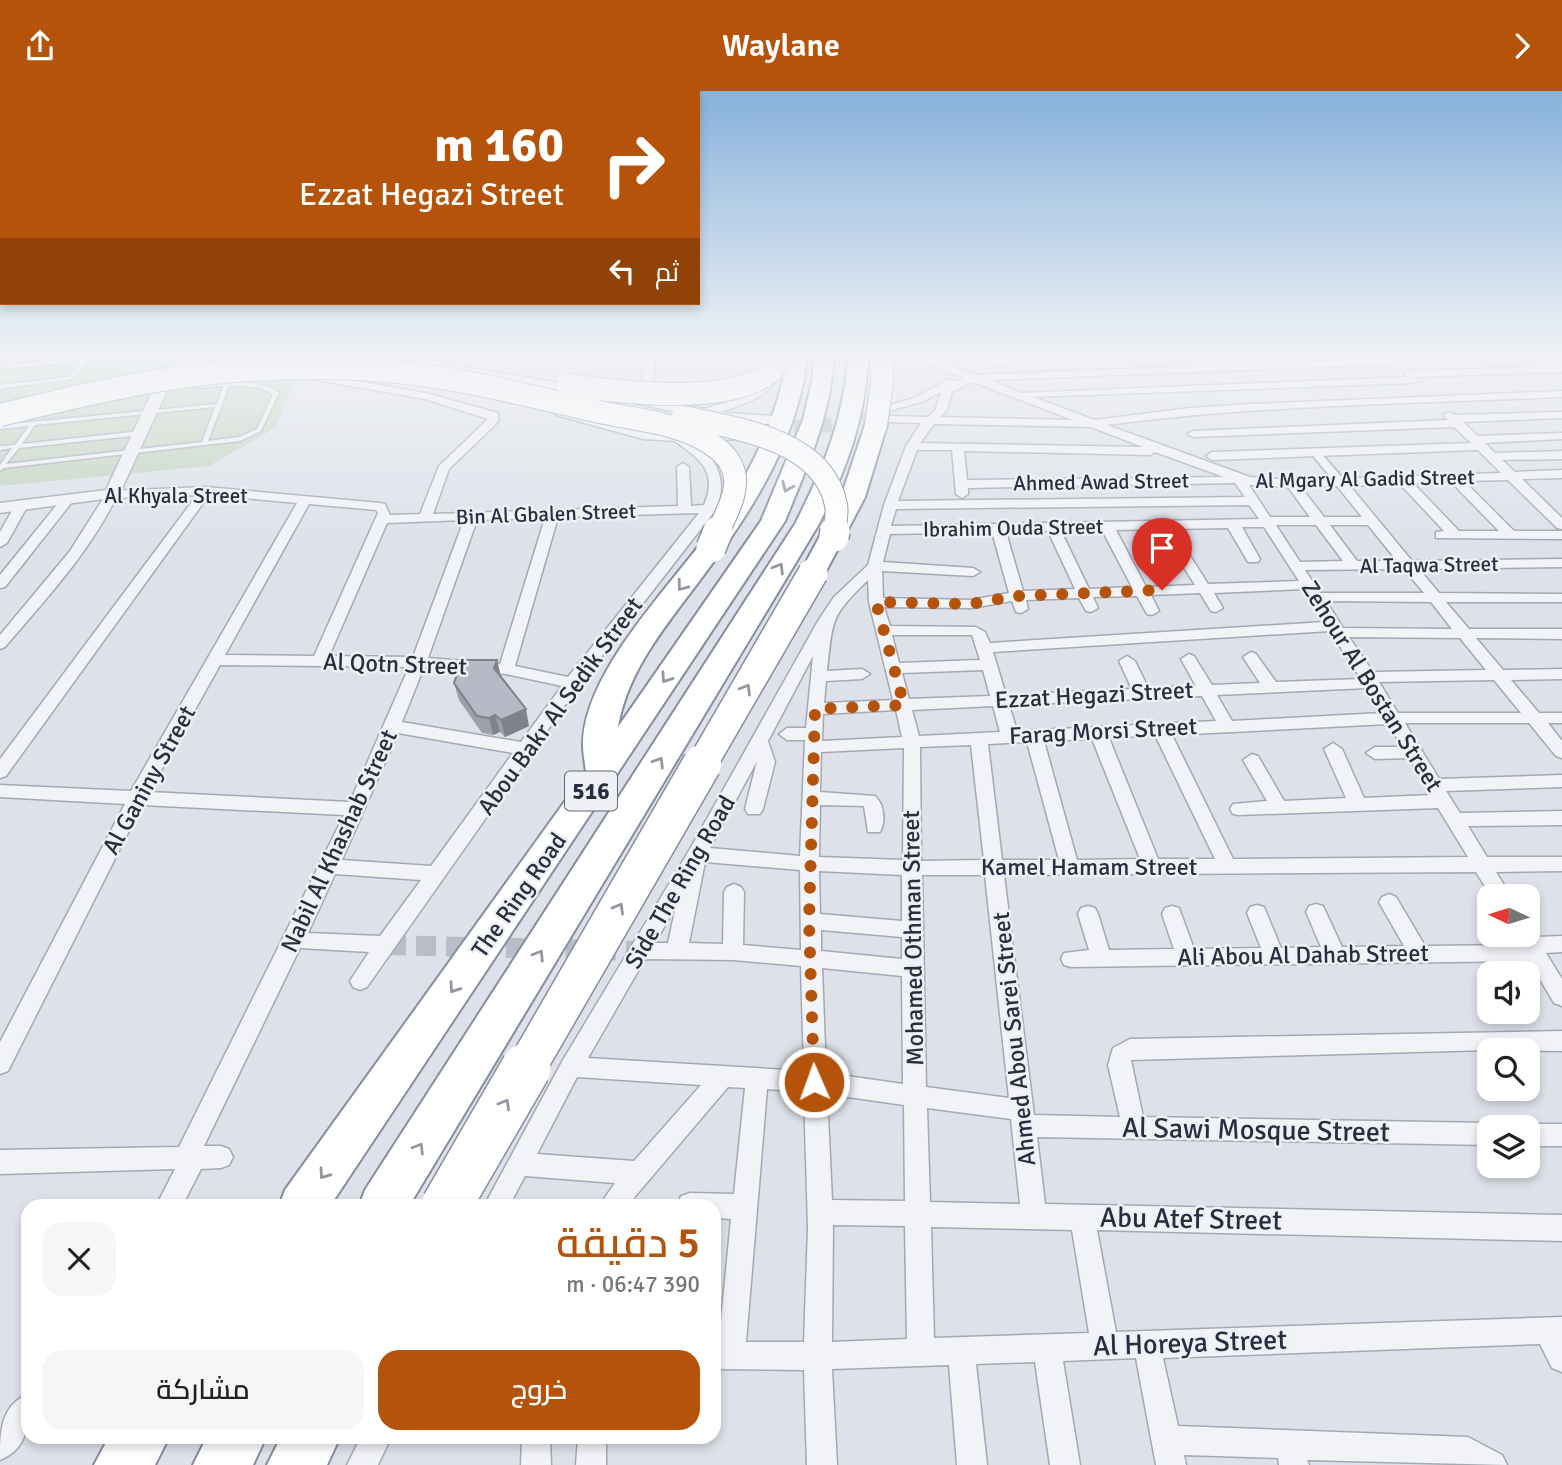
<!DOCTYPE html>
<html lang="ar">
<meta charset="utf-8">
<style>
body{margin:0;font-family:Signika,Cairo,sans-serif;background:#f6f6f6;color:#222;direction:rtl;height:100vh;display:flex;flex-direction:column;font-size:26px;white-space:nowrap}
*{box-sizing:border-box;margin:0}
p{font-size:23px;color:#767676}
.icon{flex:none;width:38px;height:38px;fill:none;stroke:currentColor;stroke-width:2;stroke-linecap:round;stroke-linejoin:round}
.map{position:relative;flex:1;overflow:hidden;direction:ltr}
.details{position:absolute;left:21px;top:1108px;width:700px;height:245px;display:flex;flex-direction:column;background:#fff;border-radius:21px;box-shadow:0 4px 10px #0003;direction:rtl}
.details>*{flex:none}
.banner{position:absolute;left:0px;top:0px;width:700px;height:214px;box-shadow:0 4px 10px #0003;direction:rtl;background:#b45309;color:#fff;overflow:hidden}
.needle{width:46px;rotate:274deg}
.fabs{position:absolute;left:1477px;top:793px;display:grid;gap:14px}
.fabs a{display:grid;place-items:center;width:63px;height:63px;border-radius:14px;background:#fff;box-shadow:0 4px 10px #0003;font-size:35px}
.pin{position:absolute;display:grid;place-items:center;width:60px;height:60px;color:#fff;margin:-72px -30px;border-radius:50% 50% 50% 0;rotate:-45deg;box-shadow:0 0 7px #0007}
.pin .icon{rotate:45deg}
.me{position:absolute;width:77px;margin:-38px;rotate:358deg;stroke-linejoin:round;filter:drop-shadow(0 0 5px #0008)}
.turn{display:flex;align-items:center;gap:24px;height:147px;padding:0 21px;font-size:32px}
.turn .icon{width:91px;height:91px;stroke-width:2.5}
.turn b{display:block;font-size:49px;line-height:60px}
.then{display:flex;align-items:center;height:66px;padding:0 21px;background:#0003;gap:14px;font-size:26px}
.round{display:grid;place-items:center;flex:none;width:74px;height:74px;border-radius:21px;background:#f6f6f6}
.overview{display:flex;align-items:center;justify-content:space-between;height:119px;padding:0 21px}
h1{font-size:42px;font-weight:600;line-height:52px;color:#b45309}
.button{display:flex;gap:14px;margin-top:auto;padding:14px 21px}
.button a{flex:1;height:80px;border-radius:21px;background:#b45309;color:#fff;font-size:28px;font-weight:600;line-height:80px;text-align:center}
.button a+a{background:#f6f6f6;color:#222}
header{display:flex;justify-content:space-between;align-items:center;height:91px;padding:0 21px;background:#b45309;color:#fff;font-size:32px;font-weight:600}
.map>svg:first-child{display:block}
</style>
<header><svg class="icon" aria-label="forward" viewBox="0 0 24 24"><path d="M9 5l7 7-7 7"/></svg>Waylane<svg class="icon" aria-label="share" viewBox="0 0 24 24"><path d="M12 15V3M7 8l5-5 5 5M5 13v7h14v-7"/></svg></header>
<div class="map">
<svg width="1562" height="1374" viewBox="0 0 1562 1374">
<rect width="100%" height="100%" fill="#dee1e9"/>
<!-- green -->
<path fill="#c2d3bf" d="M0 261H399L386 279 324 271 293 294 275 337 209 375 0 395Z"/>
<g fill="none" stroke-linecap="round" stroke-linejoin="round">
<!-- minor-tunnel -->
<path stroke="#b9bdc7" stroke-width="20" stroke-dasharray="20 10" stroke-linecap="butt" d="M386 854 641 860"/>
<!-- tertiary-tunnel -->
<path stroke="#b9bdc7" stroke-width="15" stroke-dasharray="15 8" stroke-linecap="butt" d="M771 339 886 328"/>
<defs>
<g id="service">
<path d="M61 261H96L72 288 0 298V294L68 286 81 271 0 278V274L84 267 87 264 64 263Z"/>
<path d="M340 261 410 263 413 265 410 267 343 263Z"/>
<path d="M227 291C245 291 262 292 278 301L279 302 261 340 240 350 4 377 0 380V374L12 357 0 359V355L15 354 29 335 0 338V334L217 313 224 295 195 297 192 295 195 293ZM229 295 259 296 273 303 257 338 239 346 208 350ZM215 316 202 351 6 373 19 357 141 344 144 342 141 340 22 353 35 334Z"/>
</g>
<path id="pedestrian" d="M1312 359H1318L1345 390V394H1337L1312 363Z"/>
<g id="minor">
<path d="M646 261H656L651 310 645 313 639 310Z"/>
<path d="M893 261H909L938 270 950 261H962L948 273 975 284 1396 267 1401 270 1396 273 990 289 1021 302 1408 286 1404 283 1409 280 1538 276 1519 261C1538 261 1543 275 1562 275V281L1415 286 1419 289 1414 292 1033 306 1094 329 1190 317 1252 313 1562 300V306C1410 313 1258 314 1107 334L1250 386 1292 389 1501 382 1478 359 1212 369 1206 365 1212 361 1471 352 1454 336 1193 346 1187 343 1193 340 1448 329 1443 324 1449 321 1456 324 1562 321V327L1463 331 1478 345 1562 342V348L1485 352 1495 362 1562 360V368L1502 369 1515 381 1562 379V387L1522 388 1562 427V438L1557 437 1508 389 1464 390 1514 440H1562V448L1436 447V441L1444 440 1400 393 1350 395 1412 470 1562 468V476L1419 478 1439 502 1562 503V511H1446L1469 538H1562V548L1476 547 1503 579 1562 578V588L1511 589 1539 622H1562V632H1548L1562 650V667L1556 665 1529 632H1405L1439 688 1562 684V696L1446 700 1460 722 1562 720V734L1468 735 1487 766H1562V780L1496 781 1511 805H1491L1476 781 1004 784 1034 1024 1120 1026 1108 974 1113 957 1130 948 1562 940V960L1489 959 1131 969 1143 1026 1489 1032 1498 1036H1489V1054L1037 1046 1045 1113 1562 1124V1150L1097 1139 1116 1241 1562 1226V1281L1552 1277 1540 1253 1163 1267 1178 1335 1468 1346 1502 1364 1507 1374 1307 1369 1309 1374H1279L1278 1367 1184 1364 1186 1374H1156L1136 1267 1063 1270 1080 1374H1050L1035 1271 976 1273 987 1374H957L949 1274 832 1278 837 1374H807L804 1279 714 1278V1250H719L731 1128 714 1127V1115L678 1114 681 1105 690 1102 734 1103 745 997 728 996 627 1115H599L615 1092 525 1085 509 1115H484L563 969 690 758 818 530 834 506 868 474 884 414 906 355 921 332 886 331 880 328 886 325 928 326 936 318 941 301 922 311 884 321 878 318 914 307 949 288 958 290 964 287ZM973 291 1073 329 940 326 947 319 952 301ZM934 333 1091 336 1143 356 920 352ZM917 359H952L956 403 962 407 968 403V397L1235 392 1245 406 898 410ZM964 360 1150 364 1155 361 1224 386 967 389ZM1451 391 1499 440H1459L1413 392ZM1249 394 1288 396 1310 426H1270ZM1337 395 1362 426H1324L1301 396ZM1249 414 1259 428 891 435 896 418ZM1276 434H1316L1343 470 1300 471ZM1330 434H1368L1397 470H1357ZM1242 436H1264L1299 490 1208 493 1173 438 1228 437 1248 471H1258L1260 468ZM1160 438 1195 494 1146 496 1116 439ZM1102 439 1132 496 1089 498 1061 440ZM1048 440 1075 498 1023 500 1006 441ZM992 441 1009 502 971 509 883 507 882 480 973 485 980 481 973 477 883 471 890 443ZM1404 478 1424 502H1320L1305 479ZM868 489 869 511 893 609 824 612 826 590 862 588 870 583 862 578 827 580C833 528 830 526 868 489ZM1304 498 1325 531 990 552 985 541 976 536 890 535 884 516 971 517 1012 510 1016 521 1021 522 1028 518 1026 509 1079 507 1086 520 1091 521 1098 517 1093 506 1137 505 1147 523 1152 524 1159 520 1151 504 1200 502 1211 520 1216 521 1223 517 1214 502ZM1326 510 1431 511 1452 538 1343 537ZM1330 540 1361 588 1276 591 1256 563 1251 561 1243 566 1260 592 1212 594 1194 565 1189 563 1181 568 1196 595 1148 597 1135 570 1127 565 1119 570 1132 598 1006 604 993 561ZM892 544H972L980 569 899 572ZM1349 546 1460 547 1486 579 1373 581ZM813 565 806 637H787L779 643 787 649H805L800 765 710 757 757 670 745 718 748 723H760L763 718 775 671 768 650ZM983 579 990 605 909 608 902 582ZM1494 589 1521 622H1398L1379 591ZM1367 597 1382 622 1232 630 1217 604ZM1202 605 1216 630 1017 640 1009 614ZM993 615 1000 641 919 645 912 619ZM896 619 902 646 822 650 823 623ZM1388 633 1402 656H1375L1366 662 1375 668 1409 667 1431 704 1364 707 1342 658 1333 652 1324 658 1346 707 1284 710 1258 665 1252 663 1243 669 1267 710 1233 713 1230 718 1233 723 1239 724 1438 717 1468 766 1233 768 1172 644ZM1155 644 1215 768H1158L1109 647ZM1092 648 1140 768 1077 769 1044 650ZM1027 651 1059 769H1002L988 653ZM971 654 984 769 921 770 920 656ZM904 657 903 769 819 766 820 714 864 715 868 741H880C886 730 884 713 875 705L820 701 821 661ZM705 771 800 779 801 859 743 854 744 801 741 796 734 793 727 796 724 801 723 853 689 852ZM819 780 902 784V830L820 823ZM922 784H985L1009 1007 926 996ZM676 815 668 852H655ZM821 839 902 846V868L821 860ZM645 868 733 869 801 875 804 980 588 967ZM822 877 902 885 903 993 826 982ZM577 986 701 994 634 1070 537 1063ZM767 998 804 1001 808 1137 804 1251H746ZM827 1003 904 1014 905 1110 832 1109ZM927 1017 1011 1028 1020 1113 930 1111ZM833 1134 905 1135 907 1248 832 1251ZM931 1136 1072 1139 1089 1242 934 1247Z"/>
<path d="M1113 261H1173L1168 264 994 274 989 271 994 268Z"/>
<path d="M1386 261H1451L1446 264 1390 265Z"/>
<path d="M782 268 787 271C774 308 739 316 705 324L699 321C706 316 716 315 725 312 754 303 765 295 778 269Z"/>
<path d="M304 281 426 302 498 322V331L449 378 433 423 678 415 677 376 683 372 689 376 691 415 704 414C719 379 698 367 672 348V344L676 343C711 355 733 386 714 421L578 596 367 896 360 899 353 896 350 890 369 861 300 857 204 1055H221L229 1058 233 1066 229 1074 221 1077 201 1078 182 1115H156L175 1078 0 1083V1059L179 1056 344 724 142 714 8 980 0 983V951L125 713 0 706V694L131 700 297 412 209 404 6 685 0 687V668L197 404 116 407C88 463 46 508 5 556L0 558V544L70 460 108 400 206 396 380 412 385 413 390 424 420 423 439 375 488 328 425 308 300 286V282ZM309 413 376 419 378 422 314 565 225 564ZM699 422 568 586 515 575 558 426ZM545 427 500 573 428 567 477 429ZM464 429 413 566 329 565 387 432ZM220 574 409 576 350 711 149 701ZM424 576 506 583 562 595 521 651 402 631ZM398 642 513 662 431 775 342 769ZM335 783 421 789 380 845 308 842Z"/>
<path d="M68 404 74 408 72 411 5 496 0 497V484L64 405Z"/>
<path d="M22 410 28 414 7 452 0 456V441L17 411Z"/>
<path d="M1389 803 1396 806 1425 855 1519 854 1514 844H1528V837L1536 846 1562 845V861L1546 862 1562 888V915L1554 912 1529 870 1071 876 1064 874 1061 868 1064 862 1089 859 1078 823 1081 817 1088 815 1095 817 1098 823 1109 859 1174 858 1162 823 1165 817 1172 815 1179 817 1194 858 1261 857 1247 822 1250 816 1257 814 1264 816 1281 857 1321 856 1306 821 1309 815 1316 813 1323 815 1342 856 1404 855 1379 811 1382 806Z"/>
<path d="M1528 1033H1562V1055H1528V1036H1520Z"/>
<path d="M28 1303C28 1331 30 1357 0 1369 0 1342 0 1315 28 1303Z"/>
<path d="M361 1346H391L378 1374H347Z"/>
<path d="M522 1346H550L551 1374H521Z"/>
<path d="M578 1346H606V1374H576Z"/>
</g>
<g id="tertiary">
<path d="M206 261C227 261 275 260 290 272L283 276 213 265Z"/>
<path d="M194 266 227 268 234 272 227 276 195 274 176 280 118 406 0 422V412L106 399 163 277Z"/>
<path d="M407 266 589 297 596 301 589 305 402 273V267Z"/>
<path d="M636 304 727 322 775 325 782 329C768 343 655 317 631 311L629 308Z"/>
<path d="M561 317 643 339 694 341 751 337 759 342 751 347 694 351 643 348 556 324 554 321 556 318Z"/>
</g>
<g id="motorway">
<path d="M788 261H808C799 346 754 418 703 485 669 531 628 577 618 636L761 430 803 329 813 286 814 261H834C832 323 808 373 785 430L330 1115H279L285 1099 586 681C585 672 583 663 583 654 583 580 675 491 716 432 752 379 779 325 788 261Z"/>
<path d="M848 261H868C867 324 847 377 819 433L409 1115H359L365 1099 795 433C823 378 846 324 848 261Z"/>
<path d="M876 327 884 329 887 334 865 406 822 488 813 490 804 488 800 482 841 406 865 334 868 329Z"/>
<path d="M109 1346H169L155 1374H94Z"/>
<path d="M207 1346H266L253 1374H193Z"/>
<path d="M281 1346H340L327 1374H267Z"/>
</g>
</defs>
<!-- service casing -->
<use href="#service" stroke="#a3a8b3" stroke-width="3"/>
<!-- pedestrian casing -->
<use href="#pedestrian" stroke="#a3a8b3" stroke-width="4"/>
<!-- minor casing -->
<use href="#minor" stroke="#a3a8b3" stroke-width="3"/>
<!-- tertiary casing -->
<use href="#tertiary" stroke="#a3a8b3" stroke-width="3"/>
<!-- motorway casing -->
<use href="#motorway" stroke="#858da0" stroke-width="4"/>
<!-- service -->
<use href="#service" fill="#f1f3f7" fill-rule="evenodd"/>
<!-- pedestrian -->
<use href="#pedestrian" fill="#f1f3f7" fill-rule="evenodd"/>
<!-- minor -->
<use href="#minor" fill="#f1f3f7" fill-rule="evenodd"/>
<!-- tertiary -->
<use href="#tertiary" fill="#f1f3f7" fill-rule="evenodd"/>
<!-- motorway -->
<use href="#motorway" fill="#fff" fill-rule="evenodd"/>
<defs>
<g id="motorway-bridge-far3">
<path d="M568 294C617 301 733 316 772 279 777 274 781 267 785 261"/>
<path d="M0 324C82 304 165 284 250 279 299 276 348 276 398 281 466 288 533 306 600 321 632 328 667 331 697 345 711 352 726 361 732 376 742 396 726 423 718 441"/>
<path d="M683 326C736 337 824 349 836 414 838 422 835 433 834 441"/>
<path d="M876 334 882 291 881 261"/>
</g>
<g id="motorway-bridge-far2">
<path d="M834 446 835 440"/>
<path d="M711 457 718 440"/>
<path d="M701 675 813 482"/>
</g>
<path id="motorway-bridge-far1" d="M525 979 702 673"/>
<path id="motorway-bridge" d="M446 1115 526 977"/>
</defs>
<!-- motorway-bridge-far3 casing -->
<use href="#motorway-bridge-far3" stroke="#858da0" stroke-width="24" stroke-linecap="butt"/>
<!-- motorway-bridge-far2 casing -->
<use href="#motorway-bridge-far2" stroke="#858da0" stroke-width="32" stroke-linecap="butt"/>
<!-- motorway-bridge-far1 casing -->
<use href="#motorway-bridge-far1" stroke="#858da0" stroke-width="41" stroke-linecap="butt"/>
<!-- motorway-bridge casing -->
<use href="#motorway-bridge" stroke="#858da0" stroke-width="52" stroke-linecap="butt"/>
<!-- motorway-bridge-far3 -->
<use href="#motorway-bridge-far3" stroke="#fff" stroke-width="22"/>
<!-- motorway-bridge-far2 -->
<use href="#motorway-bridge-far2" stroke="#fff" stroke-width="29"/>
<!-- motorway-bridge-far1 -->
<use href="#motorway-bridge-far1" stroke="#fff" stroke-width="38"/>
<!-- motorway-bridge -->
<use href="#motorway-bridge" stroke="#fff" stroke-width="49"/>
</g>
<!-- wall -->
<path fill="#9ca0aa" d="M497 569 500 585 529 635 505 646 500 641 493 644 482 642 459 609 454 592Z"/>
<!-- shaded-wall -->
<g fill="#7f828b">
<path d="M497 569 501 586 494 577Z"/>
<path d="M526 618 529 635 505 646 501 629Z"/>
<path d="M495 624 500 641 493 644 489 627Z"/>
</g>
<!-- building -->
<path fill="#b5bac6" stroke="#7f828b" stroke-width="2" d="M462 569H497L494 577 526 618 501 629 495 624 489 627 477 625 454 592Z"/>
<!-- one-way arrows -->
<defs><path id="oneway-chevron" d="M-2-3.5L2.5 0L-2 3.5" fill="none" stroke-width="1.6" stroke-linecap="round" stroke-linejoin="round" transform="scale(1.75)"/></defs>
<g stroke="#9396a0">
<use href="#oneway-chevron" transform="translate(787 396) rotate(114)"/>
<use href="#oneway-chevron" transform="translate(779 477) rotate(-58)"/>
<use href="#oneway-chevron" transform="translate(682 495) rotate(127)"/>
<use href="#oneway-chevron" transform="translate(666 587) rotate(124)"/>
<use href="#oneway-chevron" transform="translate(746 598) rotate(-60)"/>
<use href="#oneway-chevron" transform="translate(659 671) rotate(-58)"/>
<use href="#oneway-chevron" transform="translate(619 817) rotate(-60)"/>
<use href="#oneway-chevron" transform="translate(539 864) rotate(-58)"/>
<use href="#oneway-chevron" transform="translate(454 897) rotate(125)"/>
<use href="#oneway-chevron" transform="translate(505 1013) rotate(-60)"/>
<use href="#oneway-chevron" transform="translate(419 1057) rotate(-58)"/>
<use href="#oneway-chevron" transform="translate(324 1083) rotate(125)"/>
</g>
<!-- sky -->
<linearGradient id="sky" x2="0" y2="1"><stop stop-color="#87b1dc"/><stop offset="0.58" stop-color="#f0f2f5"/><stop offset="1" stop-color="#f0f2f5" stop-opacity="0"/></linearGradient>
<rect width="1562" height="453" fill="url(#sky)"/>
<g fill="none" stroke-linecap="round" stroke-linejoin="round">
<!-- route -->
<path stroke="#b45309" stroke-width="12" stroke-dasharray="0 21.6" d="M814 991 809 830 815 618 904 614 876 511 971 513 1017 505 1162 499"/>
</g>
<g text-anchor="middle" dominant-baseline="central" stroke-width="5" stroke-linejoin="round" paint-order="stroke">
<!-- far-street labels -->
<g font-size="21" fill="#272e40" stroke="#eef0f6">
<text transform="translate(1365 388) rotate(-1)">Al Mgary Al Gadid Street</text>
<text transform="translate(1101 391) rotate(-1)">Ahmed Awad Street</text>
<text x="176" y="405">Al Khyala Street</text>
<text transform="translate(546 423) rotate(-2)">Bin Al Gbalen Street</text>
<text transform="translate(1013 437) rotate(-1)">Ibrahim Ouda Street</text>
<text transform="translate(1429 474) rotate(-1)">Al Taqwa Street</text>
</g>
<!-- shield labels -->
<rect fill="#eef0f6" stroke="#636877" stroke-width="2" x="565" y="680.5" width="52" height="39" rx="5"/>
<g font-size="23" font-weight="bold" fill="#272e40">
<text x="591" y="700">516</text>
</g>
<!-- street labels -->
<g font-size="24" fill="#272e40" stroke="#eef0f6">
<text transform="translate(395 573) rotate(2)">Al Qotn Street</text>
<text transform="translate(1372 595) rotate(58)">Zehour Al Bostan Street</text>
<text transform="translate(1094 604) rotate(-3)">Ezzat Hegazi Street</text>
<text transform="translate(560 615) rotate(-54)">Abou Bakr Al Sedik Street</text>
<text transform="translate(1103 640) rotate(-3)">Farag Morsi Street</text>
<text transform="translate(149 689) rotate(-61)">Al Ganiny Street</text>
<text transform="translate(339 750) rotate(-65)">Nabil Al Khashab Street</text>
<text x="1089" y="776">Kamel Hamam Street</text>
<text transform="translate(680 791) rotate(-60)">Side The Ring Road</text>
<text transform="translate(519 804) rotate(-55)">The Ring Road</text>
<text transform="translate(913 847) rotate(-91)">Mohamed Othman Street</text>
<text transform="translate(1303 864) rotate(-1)">Ali Abou Al Dahab Street</text>
<text transform="translate(1014 948) rotate(-96)">Ahmed Abou Sarei Street</text>
</g>
<!-- near-street labels -->
<g font-size="28" fill="#272e40" stroke="#eef0f6">
<text transform="translate(1256 1039) rotate(1)">Al Sawi Mosque Street</text>
<text transform="translate(1191 1128) rotate(1)">Abu Atef Street</text>
<text transform="translate(1190 1252) rotate(-2)">Al Horeya Street</text>
</g>
</g>
</svg>
<div class="fabs">
<a><svg class="needle" viewBox="-14 -14 28 28"><path d="M0-13l5 13h-10z" fill="#e53935"/><path d="M0 13l5-13h-10z" fill="#767676"/></svg></a>
<a><svg class="icon" aria-label="sound" viewBox="0 0 24 24"><path d="M4 9h4l5-4v14l-5-4H4zM17 9q2 3 0 6"/></svg></a>
<a><svg class="icon" aria-label="search" viewBox="0 0 24 24"><circle cx="10" cy="10" r="6"/><path d="M15 15l6 6"/></svg></a>
<a><svg class="icon" aria-label="layers" viewBox="0 0 24 24"><path d="M12 4l9 5-9 5-9-5zM3 14l9 5 9-5"/></svg></a>
</div>
<div class="pin" style="left:1162px;top:499px;background:#d93025"><svg class="icon" aria-label="arrive" viewBox="0 0 24 24"><path d="M6 21V4h12l-3 4 3 4H6"/></svg></div>
<svg class="me" style="left:814px;top:991px" viewBox="-20 -20 40 40"><circle r="17" fill="#b45309" stroke="#fff" stroke-width="3"/><path d="M0-11L8 9 0 5-8 9z" fill="#fff"/></svg>
<div class="banner">
<div class="turn"><svg class="icon" aria-label="right" viewBox="0 0 24 24"><path d="M7 20v-9h11M14 6l5 5-5 5"/></svg><div><b>160 m</b>Ezzat Hegazi Street</div></div>
<div class="then">ثم<svg class="icon" aria-label="left" viewBox="0 0 24 24"><path d="M17 20v-9H6M10 6l-5 5 5 5"/></svg></div>
</div>
<section class="details">
<div class="overview"><div><h1>5 دقيقة</h1><p>390 m · 06:47</p></div><a class="round"><svg class="icon" aria-label="close" viewBox="0 0 24 24"><path d="M6 6l12 12M18 6L6 18"/></svg></a></div>
<div class="button"><a>خروج</a><a>مشاركة</a></div>
</section>
</div>
